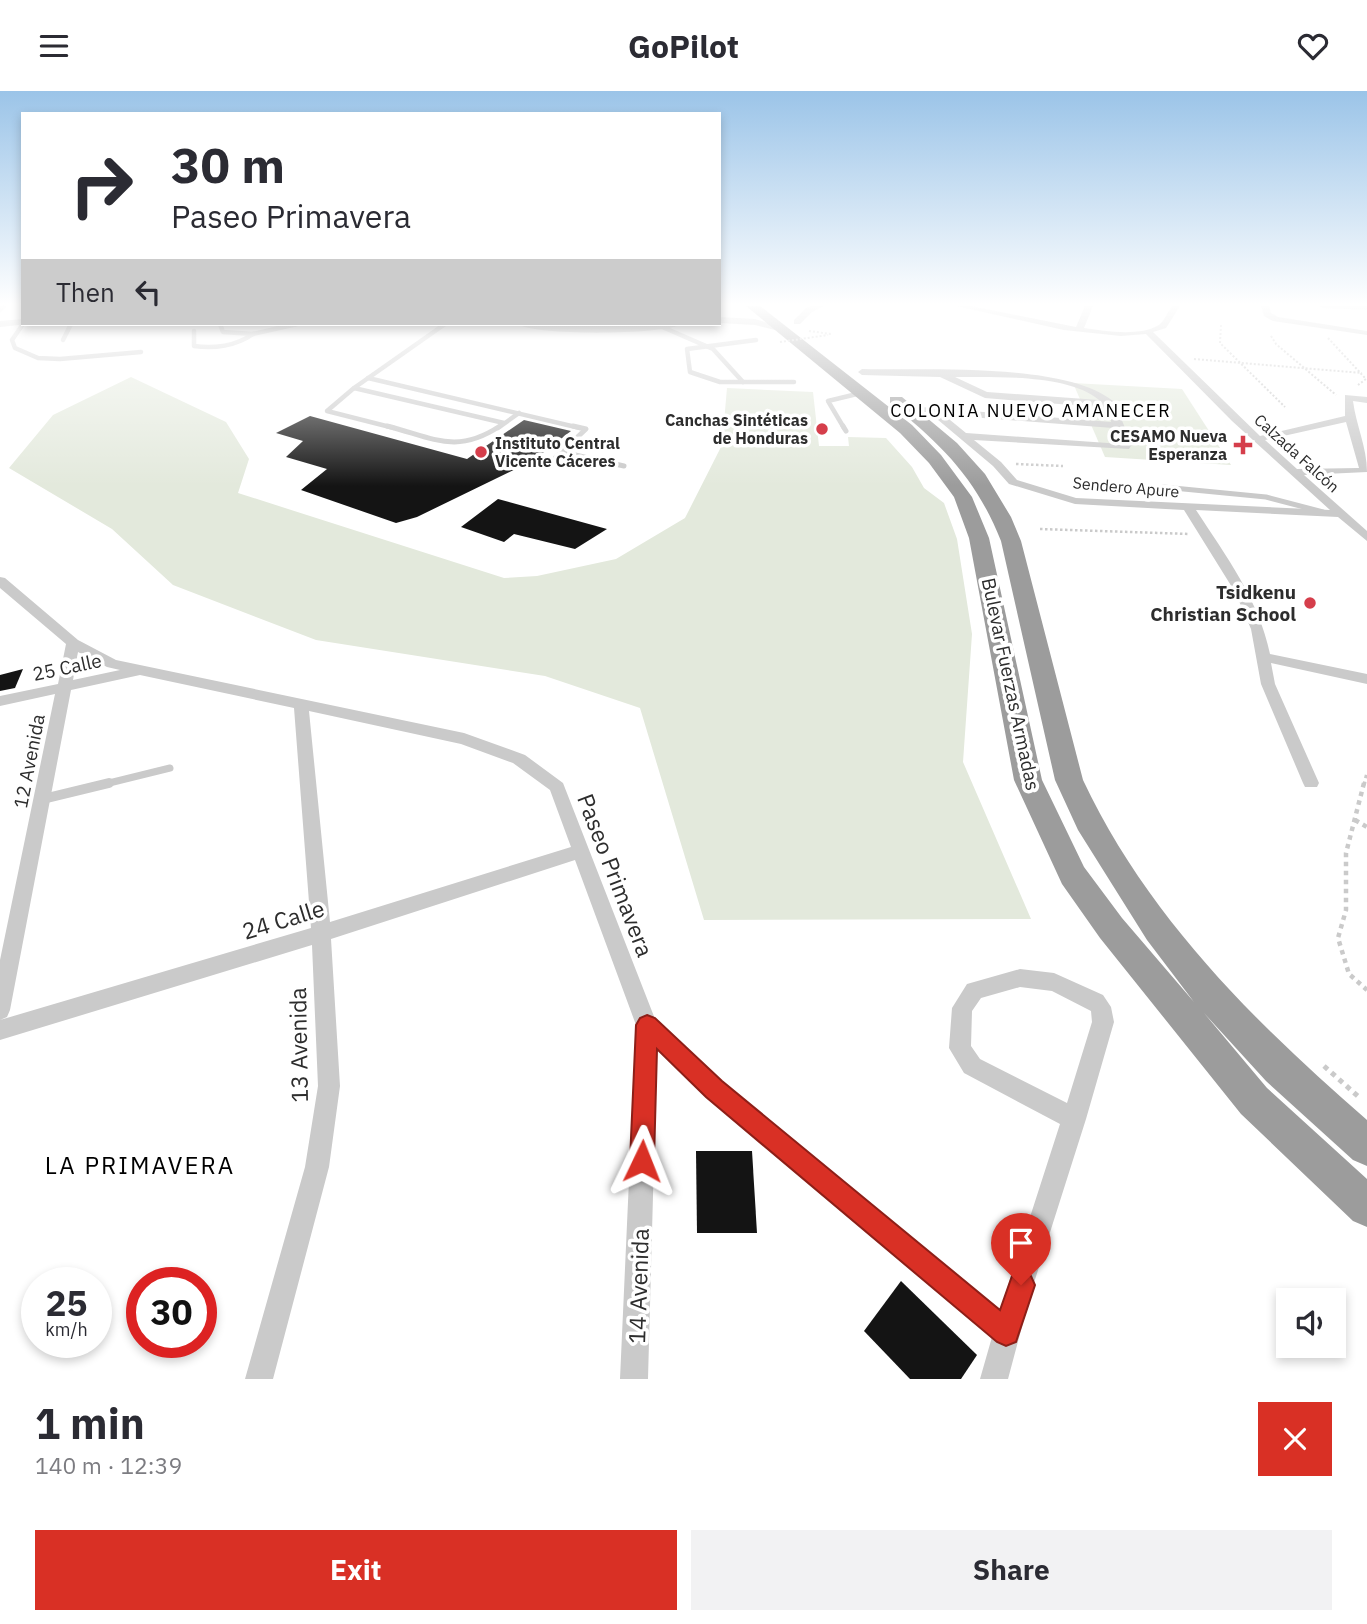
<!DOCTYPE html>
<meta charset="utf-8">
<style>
body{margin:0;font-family:"IBM Plex Sans",sans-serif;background:#f2f2f3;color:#2b2b33;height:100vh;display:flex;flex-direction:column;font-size:26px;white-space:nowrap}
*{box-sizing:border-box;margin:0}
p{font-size:23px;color:#7c7c81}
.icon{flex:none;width:38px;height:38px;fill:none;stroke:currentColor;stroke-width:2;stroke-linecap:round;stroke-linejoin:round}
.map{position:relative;height:1288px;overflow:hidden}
.sheet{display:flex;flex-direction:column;background:#fff;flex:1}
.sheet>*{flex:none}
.top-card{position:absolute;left:21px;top:21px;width:700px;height:214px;border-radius:0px;box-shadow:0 4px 10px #0003;background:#fff;color:#2b2b33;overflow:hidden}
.tools{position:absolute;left:1276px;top:1197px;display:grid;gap:14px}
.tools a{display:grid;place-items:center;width:70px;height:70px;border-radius:0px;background:#fff;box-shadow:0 4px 10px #0003;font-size:35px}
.speed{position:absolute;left:21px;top:1176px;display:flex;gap:14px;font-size:35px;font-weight:700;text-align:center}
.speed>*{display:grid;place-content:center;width:91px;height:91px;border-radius:50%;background:#fff;box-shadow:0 4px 10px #0003;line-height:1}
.speed small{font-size:18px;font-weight:400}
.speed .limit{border:10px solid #d22;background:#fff;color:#111}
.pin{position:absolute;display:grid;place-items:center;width:60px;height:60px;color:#fff;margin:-72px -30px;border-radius:50% 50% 50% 0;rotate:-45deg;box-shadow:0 0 7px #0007}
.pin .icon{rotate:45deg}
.me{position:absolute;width:77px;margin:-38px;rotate:2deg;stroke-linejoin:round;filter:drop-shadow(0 0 5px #0008)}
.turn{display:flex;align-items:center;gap:24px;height:147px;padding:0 35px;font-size:32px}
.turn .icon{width:91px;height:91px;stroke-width:2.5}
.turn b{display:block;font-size:49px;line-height:60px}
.then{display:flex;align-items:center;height:66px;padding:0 35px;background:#0003;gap:14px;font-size:26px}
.round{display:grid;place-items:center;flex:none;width:74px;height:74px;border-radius:0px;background:#f2f2f3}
.headline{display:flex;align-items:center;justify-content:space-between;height:119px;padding:0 35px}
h1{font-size:42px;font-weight:700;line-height:52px}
.cta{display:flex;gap:14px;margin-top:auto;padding:14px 35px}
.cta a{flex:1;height:80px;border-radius:0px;background:#d93025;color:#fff;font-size:28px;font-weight:700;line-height:80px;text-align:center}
.cta a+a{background:#f2f2f3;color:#2b2b33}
header{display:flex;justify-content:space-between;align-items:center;height:91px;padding:0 35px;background:#fff;font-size:32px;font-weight:700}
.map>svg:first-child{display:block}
</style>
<header><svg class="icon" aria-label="menu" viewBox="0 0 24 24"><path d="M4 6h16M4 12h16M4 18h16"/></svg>GoPilot<svg class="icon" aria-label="heart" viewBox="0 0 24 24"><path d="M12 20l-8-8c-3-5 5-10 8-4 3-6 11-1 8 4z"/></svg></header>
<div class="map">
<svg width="1367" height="1288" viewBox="0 0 1367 1288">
<rect width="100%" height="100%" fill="#fff"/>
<!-- green -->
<g fill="#e3e9dc">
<path d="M131 286 226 331 249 368 238 402 504 487 537 485 616 468 685 427 722 354 727 297 813 301 819 355H849L848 346 886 347 912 376 924 397 944 412 957 448 972 543 963 671 1031 828 704 829 640 617 545 585 316 549 173 494 112 438 9 377 53 324Z"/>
<path d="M1073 292 1182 298 1231 374 1105 366Z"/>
</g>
<!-- building -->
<g fill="#141414">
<path d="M310 325 467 368 524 329 571 340 534 369 417 426 396 432 301 399 327 378 286 366 303 350 276 342Z"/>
<path d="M498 408 607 438 575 458 514 443 504 451 461 436Z"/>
<path d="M23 578 15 597 0 600V584Z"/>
<path d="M696 1060H752L757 1142H697Z"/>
<path d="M901 1190 977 1264 961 1288H910L864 1240Z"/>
</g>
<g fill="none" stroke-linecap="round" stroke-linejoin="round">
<!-- path-far4 -->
<g stroke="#cacaca" stroke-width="2" stroke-dasharray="2 2" stroke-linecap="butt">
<path d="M1221 234 1220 252 1285 316"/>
<path d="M809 240 831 243"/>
<path d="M1271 245 1276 253 1336 304"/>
<path d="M1328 247 1366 288 1358 294"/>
<path d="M1194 268 1362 282"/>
</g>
<!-- path-far3 -->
<g stroke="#cacaca" stroke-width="2.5" stroke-dasharray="2.5 2.5" stroke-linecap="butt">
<path d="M1016 373 1063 375"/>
<path d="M1040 438 1189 443"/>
</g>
<!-- path-far2 -->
<path stroke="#cacaca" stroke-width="3.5" stroke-dasharray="3.5 3.5" stroke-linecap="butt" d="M1364 694 1367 682"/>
<!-- path-far1 -->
<g stroke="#cacaca" stroke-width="4.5" stroke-dasharray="4.5 4.5" stroke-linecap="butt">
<path d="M1364 692 1346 762V819L1338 847 1349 883 1367 899"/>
<path d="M1355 729 1367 736"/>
</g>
<!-- path -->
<path stroke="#cacaca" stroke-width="5" stroke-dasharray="5 5" stroke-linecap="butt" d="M1324 975 1361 1008"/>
<!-- service-far3 -->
<g stroke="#cacaca" stroke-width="4.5">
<path d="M0 219 4 215"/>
<path d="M23 233 12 249 15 257 38 267 60 268 141 261"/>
<path d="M220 233 223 241 253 243 297 233"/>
<path d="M660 235 713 258 743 291"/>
<path d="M194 240V255C214 258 236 255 253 243"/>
<path d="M63 249 71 233"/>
<path d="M756 249 687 258 690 281 720 291H794"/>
<path d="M368 287 580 337"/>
<path d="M354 297 445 233"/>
<path d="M394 337 327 320 354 297 504 332"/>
<path d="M498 337 519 322"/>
<path d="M844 337 828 310 861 302"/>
</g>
<!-- service-far2 -->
<g stroke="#cacaca" stroke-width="5">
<path d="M387 335C434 347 456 364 500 335"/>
<path d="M843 335 846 340"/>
<path d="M562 361 624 375"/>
<path d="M555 367 586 338 573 335"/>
<path d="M1163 396 1266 406 1323 421"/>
</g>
<!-- service-far1 -->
<path stroke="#cacaca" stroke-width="7" d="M101 694 170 677"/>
<!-- service -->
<path stroke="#cacaca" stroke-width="10" d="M43 708 109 692"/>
<!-- minor -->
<g fill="#cacaca" fill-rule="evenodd">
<path d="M812 215H824L812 221 800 233H794V229L806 217Z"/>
<path d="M956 215H971L1076 236 1085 215H1093L1084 237C1105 240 1139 246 1159 234 1164 230 1168 221 1172 215H1180L1166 237 1153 241 1260 345 1345 325V304L1367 306V312L1353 310C1356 334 1367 356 1367 381L1304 384 1367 440V450L1338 426 1196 419C1226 465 1259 509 1270 563L1367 583V593L1271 572 1275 593 1319 692 1317 696H1305L1303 692 1261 593 1251 538 1235 501 1184 419 1075 413 1009 393 993 375 931 323 908 321 903 318 908 315 1111 331 1108 317 985 307 940 286 862 284 858 281 862 278C928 280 1063 271 1113 310 1116 313 1128 345 1132 353L1129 358 974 349 1001 371 1017 389 1076 407 1330 419 1232 330 1146 243 1121 245 1064 239ZM955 286C994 286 1069 283 1099 309L987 301ZM944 324 1113 337 1122 353 966 342ZM1346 331 1359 377 1297 378 1265 349Z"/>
<path d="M1261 215H1269L1271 222 1278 226 1367 240V244L1273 230 1264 225Z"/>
<path d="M1319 215H1367V219L1323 217Z"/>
<path d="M0 486 5 487 78 549 116 569 464 642 525 664 563 692 655 928 722 990 1000 1219 1060 1033 964 982 949 957 952 917 967 893 1020 878 1054 882 1103 904 1111 916 1114 931 1086 1028 1032 1198 1008 1288H980L992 1246 706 1006 657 958 648 1288H620L636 934 575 769 331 848 340 995 329 1076 273 1288H245L305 1076 318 995 312 854 0 949V929L311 837 294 617 140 584 71 599 10 919 7 926 0 929V869L55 603 0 615V605L58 593 66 553 0 497ZM78 561 107 576 120 579 73 589ZM309 620 461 653 513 672 550 699 571 756 330 831ZM1020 896 1052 900 1091 920 1092 931 1067 1012 980 968 971 955 972 920 981 907Z"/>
</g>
<!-- tertiary -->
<g fill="#cacaca" fill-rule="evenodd">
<path d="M719 226 755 228 784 237 779 240 755 234 719 232Z"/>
<path d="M23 228V233H27L0 236V230Z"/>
<path d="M518 233H681C665 244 533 245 518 233Z"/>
</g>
<!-- trunk -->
<path fill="#9c9c9c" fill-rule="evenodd" d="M746 215H760L912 334 941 364 972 406 989 447 1042 689 1084 776 1122 827 1194 911 1147 849 1078 739 1055 689 1001 450C976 387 942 354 890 312V306H902L957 352 985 383 1011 426 1021 450 1083 689C1147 825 1255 932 1367 1029V1075L1353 1069 1266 990 1204 922 1267 997 1367 1088V1136L1353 1130 1241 1023 1100 847 1062 793 1014 689 969 447 954 406 929 372 900 342Z"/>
<!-- path-bridge -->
<path stroke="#cacaca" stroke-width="2" stroke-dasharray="2 2" stroke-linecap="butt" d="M780 251 828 244"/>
</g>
<!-- sky -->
<linearGradient id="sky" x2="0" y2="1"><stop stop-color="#9bc4e8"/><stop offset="0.54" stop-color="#fff"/><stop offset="1" stop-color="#fff" stop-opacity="0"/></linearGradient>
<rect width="1367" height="395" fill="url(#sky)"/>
<!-- route -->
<path fill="#d93025" stroke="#8d1f18" stroke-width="2" d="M647 924 655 927 722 990 1000 1219 1012 1185 1021 1181 1031 1185 1035 1194 1016 1251 1006 1255 997 1251 706 1006 657 958 654 1070 651 1079 642 1082 634 1079 630 1070 636 934 640 927Z"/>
<!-- markers -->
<g fill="#d53e4b" stroke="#fff" stroke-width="2.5">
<circle cx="822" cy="338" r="7"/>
<path d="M1239.5 343.5h7v7h7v7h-7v7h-7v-7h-7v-7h7z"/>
<circle cx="481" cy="361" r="7"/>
<circle cx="1310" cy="512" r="7"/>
</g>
<g text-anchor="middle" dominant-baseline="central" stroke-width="7" stroke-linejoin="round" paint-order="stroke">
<!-- far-poi labels -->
<g font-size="16" font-weight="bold" fill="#2d2d2d" stroke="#fff" text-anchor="end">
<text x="808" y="329">Canchas Sintéticas<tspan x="808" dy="18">de Honduras</tspan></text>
<text x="1227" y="345">CESAMO Nueva<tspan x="1227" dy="18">Esperanza</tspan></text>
<text x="495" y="352" text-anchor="start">Instituto Central<tspan x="495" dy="18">Vicente Cáceres</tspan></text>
</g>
<!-- far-street labels -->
<g font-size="16" fill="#2d2d2d" stroke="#fff">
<text transform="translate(1297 362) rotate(42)">Calzada Falcón</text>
<text transform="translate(1126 396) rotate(5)">Sendero Apure</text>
</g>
<!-- far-neighbourhood labels -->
<g font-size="18" letter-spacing="2" fill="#000" stroke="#fff">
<text x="1031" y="319">COLONIA NUEVO AMANECER</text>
</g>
<!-- poi labels -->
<g font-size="19" font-weight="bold" fill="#2d2d2d" stroke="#fff" text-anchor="end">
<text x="1296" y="501">Tsidkenu<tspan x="1296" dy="22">Christian School</tspan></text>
</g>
<!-- street labels -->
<g font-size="19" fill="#2d2d2d" stroke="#fff">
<text transform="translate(67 576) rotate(-12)">25 Calle</text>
<text transform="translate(1011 593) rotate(78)">Bulevar Fuerzas Armadas</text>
<text transform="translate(29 670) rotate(-79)">12 Avenida</text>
</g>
<!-- near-street labels -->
<g font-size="23" fill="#2d2d2d" stroke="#fff">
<text transform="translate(616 784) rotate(69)">Paseo Primavera</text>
<text transform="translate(283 828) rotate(-17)">24 Calle</text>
<text transform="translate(298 954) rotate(-91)">13 Avenida</text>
<text transform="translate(638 1195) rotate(-88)">14 Avenida</text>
</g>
<!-- near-neighbourhood labels -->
<g font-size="24" letter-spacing="2" fill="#000" stroke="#fff">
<text x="140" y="1074">LA PRIMAVERA</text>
</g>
</g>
</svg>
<div class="tools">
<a><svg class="icon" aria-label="sound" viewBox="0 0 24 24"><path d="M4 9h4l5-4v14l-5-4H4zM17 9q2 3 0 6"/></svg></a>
</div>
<div class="speed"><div>25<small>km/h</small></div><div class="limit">30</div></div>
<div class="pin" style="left:1021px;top:1194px;background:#d93025"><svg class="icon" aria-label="arrive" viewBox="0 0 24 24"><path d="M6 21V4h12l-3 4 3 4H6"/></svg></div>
<svg class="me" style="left:642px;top:1070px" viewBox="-20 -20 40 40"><path d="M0-17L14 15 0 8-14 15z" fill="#d93025" stroke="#fff" stroke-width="4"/></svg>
<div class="top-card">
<div class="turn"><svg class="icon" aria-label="right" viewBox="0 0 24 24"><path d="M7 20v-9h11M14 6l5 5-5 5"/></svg><div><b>30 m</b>Paseo Primavera</div></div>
<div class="then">Then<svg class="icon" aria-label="left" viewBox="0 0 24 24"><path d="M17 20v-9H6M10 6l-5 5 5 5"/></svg></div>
</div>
</div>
<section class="sheet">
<div class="headline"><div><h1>1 min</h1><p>140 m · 12:39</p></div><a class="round" style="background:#d93025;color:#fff"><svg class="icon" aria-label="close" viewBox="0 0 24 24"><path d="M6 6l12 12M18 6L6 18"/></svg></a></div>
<div class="cta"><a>Exit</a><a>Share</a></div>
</section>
